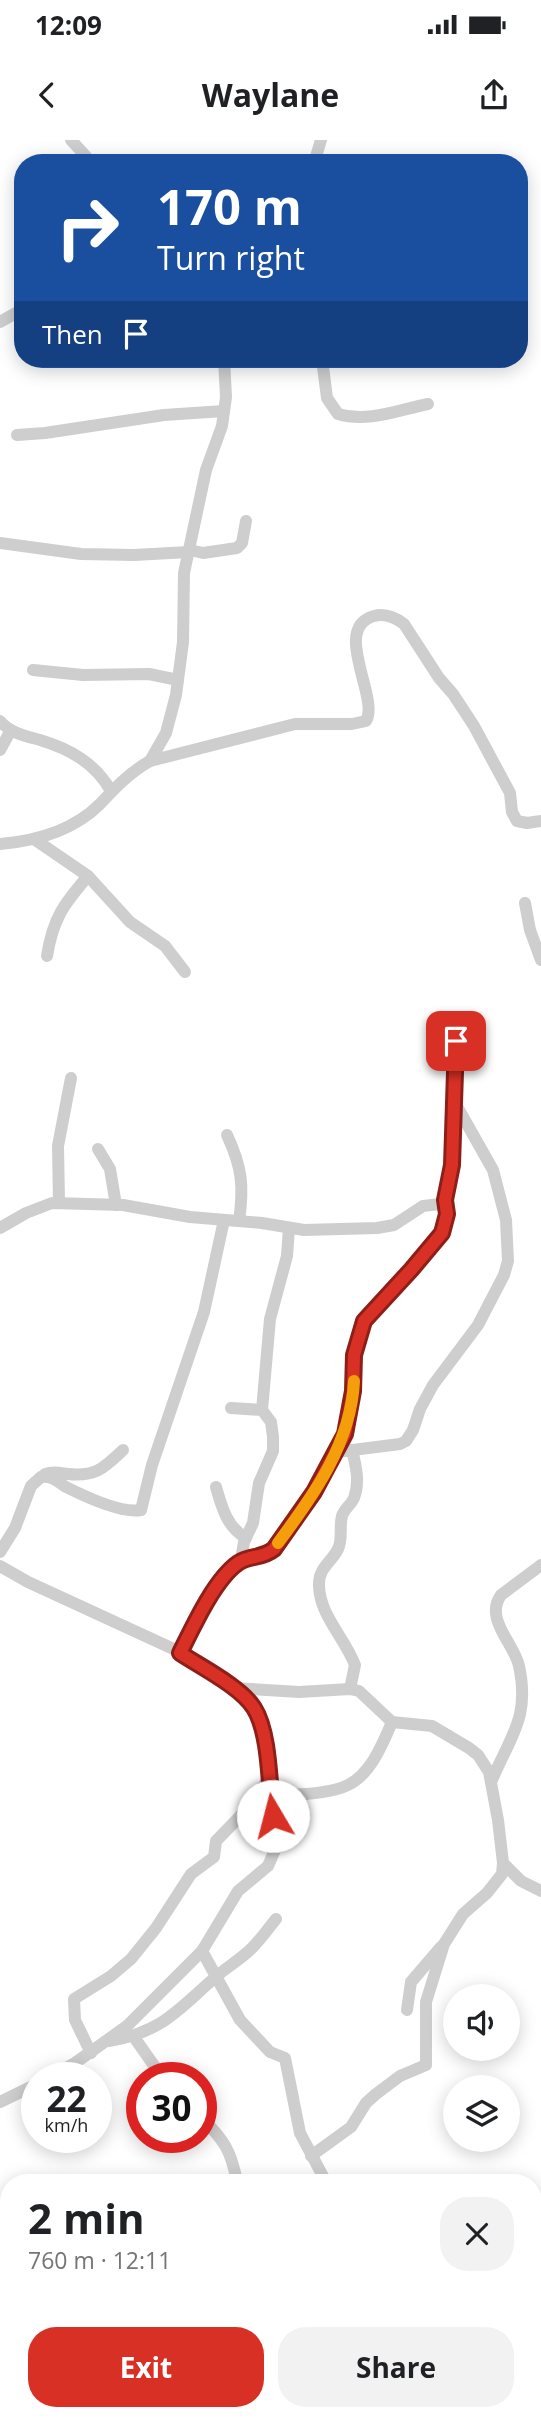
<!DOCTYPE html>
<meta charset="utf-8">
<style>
body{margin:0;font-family:"Open Sans",sans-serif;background:#f2f2f2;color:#202124;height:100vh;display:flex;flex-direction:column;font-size:26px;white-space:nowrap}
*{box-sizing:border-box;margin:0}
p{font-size:23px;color:#757577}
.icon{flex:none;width:38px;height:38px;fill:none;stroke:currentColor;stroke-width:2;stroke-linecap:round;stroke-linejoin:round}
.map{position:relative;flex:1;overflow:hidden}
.panel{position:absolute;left:0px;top:2034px;width:542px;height:247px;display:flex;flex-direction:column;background:#fff;border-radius:28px 28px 0 0;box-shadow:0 4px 18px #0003}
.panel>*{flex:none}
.guide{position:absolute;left:14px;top:14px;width:514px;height:214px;border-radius:28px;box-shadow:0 4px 18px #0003;background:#1a4fa0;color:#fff;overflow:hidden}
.fabs{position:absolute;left:443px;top:1844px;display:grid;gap:14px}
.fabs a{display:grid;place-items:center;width:77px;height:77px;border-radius:50%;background:#fff;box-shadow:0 4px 18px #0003;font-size:35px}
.speed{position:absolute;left:21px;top:1922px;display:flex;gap:14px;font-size:35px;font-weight:700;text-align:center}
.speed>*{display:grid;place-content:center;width:91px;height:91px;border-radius:50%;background:#fff;box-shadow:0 4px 18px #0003;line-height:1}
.speed small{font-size:18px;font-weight:400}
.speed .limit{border:10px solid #d22;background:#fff;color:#111}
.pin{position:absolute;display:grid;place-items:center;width:60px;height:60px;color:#fff;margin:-30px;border-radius:14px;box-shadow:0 4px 10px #0006}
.me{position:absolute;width:77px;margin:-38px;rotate:352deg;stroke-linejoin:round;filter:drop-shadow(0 0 5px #0008)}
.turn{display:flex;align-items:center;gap:24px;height:147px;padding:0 28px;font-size:32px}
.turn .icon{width:91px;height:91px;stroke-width:2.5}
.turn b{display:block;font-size:49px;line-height:60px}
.then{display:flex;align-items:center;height:66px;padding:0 28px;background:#0003;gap:14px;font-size:26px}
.round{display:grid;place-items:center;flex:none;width:74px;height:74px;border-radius:28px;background:#f2f2f2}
.overview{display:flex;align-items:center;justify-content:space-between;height:119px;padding:0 28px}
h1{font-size:42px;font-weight:700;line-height:52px}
.cta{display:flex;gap:14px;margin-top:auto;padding:14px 28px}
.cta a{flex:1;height:80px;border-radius:28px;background:#d93025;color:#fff;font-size:28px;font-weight:700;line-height:80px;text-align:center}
.cta a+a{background:#f2f2f2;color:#202124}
.status{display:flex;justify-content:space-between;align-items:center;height:49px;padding:0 35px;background:#fff;direction:ltr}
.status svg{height:19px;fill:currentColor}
header{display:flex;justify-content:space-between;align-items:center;height:91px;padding:0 28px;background:#fff;font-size:32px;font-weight:700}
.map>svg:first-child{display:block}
</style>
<div class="status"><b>12:09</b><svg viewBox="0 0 49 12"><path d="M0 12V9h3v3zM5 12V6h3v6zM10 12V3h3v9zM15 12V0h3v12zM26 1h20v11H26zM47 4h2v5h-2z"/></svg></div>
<header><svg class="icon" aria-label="back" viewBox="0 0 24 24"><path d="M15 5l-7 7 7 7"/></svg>Waylane<svg class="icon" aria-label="share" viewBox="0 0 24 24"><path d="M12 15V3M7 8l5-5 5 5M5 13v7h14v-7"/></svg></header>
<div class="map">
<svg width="541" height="2279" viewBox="0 0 541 2279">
<rect width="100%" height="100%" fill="#fff"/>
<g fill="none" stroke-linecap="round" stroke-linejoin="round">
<!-- minor -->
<g stroke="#cecece" stroke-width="12">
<path d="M71 0 92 23"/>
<path d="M314 23 321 0"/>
<path d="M0 182 23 169"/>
<path d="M322 219 327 258 338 274C368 283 398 270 428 264"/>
<path d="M17 295 45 293 164 275 224 271"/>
<path d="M0 403 81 414 134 415 189 412"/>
<path d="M190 410 203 413 237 408 242 403 246 381"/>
<path d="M33 530 83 535 149 534 178 540"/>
<path d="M0 581C10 593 26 596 40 600 70 609 95 623 111 651"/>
<path d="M0 610 11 590"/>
<path d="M150 621 166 593 176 555 183 502 184 433 206 330 222 286 226 257 224 219"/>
<path d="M34 699 88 736 130 782 165 806 185 832"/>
<path d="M0 704C36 701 73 691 100 664 115 648 130 632 150 621L295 584H352L366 581C380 558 331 488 374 476 385 473 396 478 404 484L439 538 453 554 474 586 510 653 512 672 517 681 527 683 541 681"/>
<path d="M525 763 530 790 541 820"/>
<path d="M47 816C53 778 64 764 88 736"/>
<path d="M227 995C242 1027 244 1046 239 1081"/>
<path d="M98 1009 110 1029 116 1065"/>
<path d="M59 1063 58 1006 71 938"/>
<path d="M0 1088 26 1073 52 1063 123 1065 190 1077 262 1083 304 1090 377 1088 394 1085 423 1066 440 1064 445 1060 452 1025 456 901"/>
<path d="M231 1268 262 1270 271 1282 273 1297V1311L259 1343 253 1383 244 1402 241 1420"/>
<path d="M262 1270 270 1179 287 1116 289 1088"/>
<path d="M337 1312 400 1304 406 1301 413 1290 420 1269 433 1245 478 1185 504 1135 508 1121 506 1080 493 1030 454 961"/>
<path d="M45 1334C53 1331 60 1333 68 1334 96 1337 104 1328 123 1310"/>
<path d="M216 1347C222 1368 227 1387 246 1398"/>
<path d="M0 1412 15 1388 31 1346 41 1337C52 1335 58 1342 66 1347 84 1356 121 1374 141 1370L152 1325 204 1172 224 1080"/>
<path d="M0 1426 28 1442 180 1512 240 1553 254 1567 262 1587 276 1695 275 1710 268 1726 238 1751 202 1811 127 1886 75 1923 50 1937"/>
<path d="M180 1512C193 1487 214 1439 238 1423 249 1415 262 1419 274 1409L314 1352 345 1294 353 1251 354 1215 364 1181 411 1130 442 1093 447 1074 445 1060"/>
<path d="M234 1548 299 1552 350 1549 359 1551 392 1582 432 1586 469 1608 478 1615 489 1632 498 1680 503 1723 502 1734 487 1753 463 1774 444 1804 426 1862V1925L400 1936 376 1954 366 1963 351 1987 311 2016"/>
<path d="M350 1549 355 1525C345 1498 320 1476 319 1446 318 1428 331 1423 338 1409 343 1399 339 1387 342 1376 344 1369 351 1365 354 1358 360 1342 356 1326 352 1310"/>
<path d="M492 1640C511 1595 530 1577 519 1526 514 1503 484 1479 501 1455L541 1425"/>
<path d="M271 1657C293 1654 328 1655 348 1645 371 1634 383 1603 392 1582"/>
<path d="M503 1723 521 1741 541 1751"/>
<path d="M202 1811 240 1880 270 1912 285 1918 300 1993 326 2042"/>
<path d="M407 1870 411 1842 441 1807"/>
<path d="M134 1897 162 1937"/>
<path d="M109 1901C164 1892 179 1868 218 1835 229 1826 242 1818 252 1808 261 1799 268 1789 276 1779"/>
<path d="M91 1913 75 1880 74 1859 111 1836 131 1819 156 1788 191 1734 214 1717 216 1701 252 1664 268 1639"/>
<path d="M0 1962 37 1944"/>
<path d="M201 1977C224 2000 231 2010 237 2042"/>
<path d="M0 2073 9 2067"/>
<path d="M0 2119 9 2108"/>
<path d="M0 2232 9 2225"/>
<path d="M44 2272 51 2279"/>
<path d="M490 2272 497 2279"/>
<path d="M181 2279 182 2272"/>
<path d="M265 2279 268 2272"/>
<path d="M400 2279V2272"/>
</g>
</g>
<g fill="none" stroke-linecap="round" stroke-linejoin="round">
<defs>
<path id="route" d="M273 1676C269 1646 270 1593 254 1568 241 1547 201 1527 180 1513 193 1487 214 1440 238 1423 249 1415 262 1419 274 1409L314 1352 345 1294 353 1251 354 1215 364 1181 411 1130 442 1093 447 1074 445 1060 452 1025 456 901"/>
</defs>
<!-- route casing -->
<use href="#route" stroke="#8d1f18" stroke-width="18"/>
<!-- route -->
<use href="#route" stroke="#d93025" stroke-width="12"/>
<!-- slow -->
<path stroke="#f59e0b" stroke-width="12" d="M278 1403C314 1355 351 1303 354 1241"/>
</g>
</svg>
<div class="fabs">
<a><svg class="icon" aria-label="sound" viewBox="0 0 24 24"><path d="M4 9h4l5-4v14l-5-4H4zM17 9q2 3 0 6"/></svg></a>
<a><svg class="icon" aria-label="layers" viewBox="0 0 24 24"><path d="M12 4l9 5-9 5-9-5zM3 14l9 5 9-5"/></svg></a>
</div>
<div class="speed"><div>22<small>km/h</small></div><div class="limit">30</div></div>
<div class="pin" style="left:456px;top:901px;background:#d93025"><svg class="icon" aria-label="arrive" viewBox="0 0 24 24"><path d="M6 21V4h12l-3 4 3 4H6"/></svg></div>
<svg class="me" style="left:273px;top:1676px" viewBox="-20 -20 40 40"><circle r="19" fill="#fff"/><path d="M0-13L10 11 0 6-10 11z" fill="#d93025"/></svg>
<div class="guide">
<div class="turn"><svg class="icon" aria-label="right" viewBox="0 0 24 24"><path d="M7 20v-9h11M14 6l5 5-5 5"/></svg><div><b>170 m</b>Turn right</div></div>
<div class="then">Then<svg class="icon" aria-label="arrive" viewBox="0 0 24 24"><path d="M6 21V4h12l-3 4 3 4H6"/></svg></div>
</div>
<section class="panel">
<div class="overview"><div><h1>2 min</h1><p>760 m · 12:11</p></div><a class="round"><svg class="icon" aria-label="close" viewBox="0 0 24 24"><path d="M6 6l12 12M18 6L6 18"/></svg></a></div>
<div class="cta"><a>Exit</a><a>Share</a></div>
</section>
</div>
